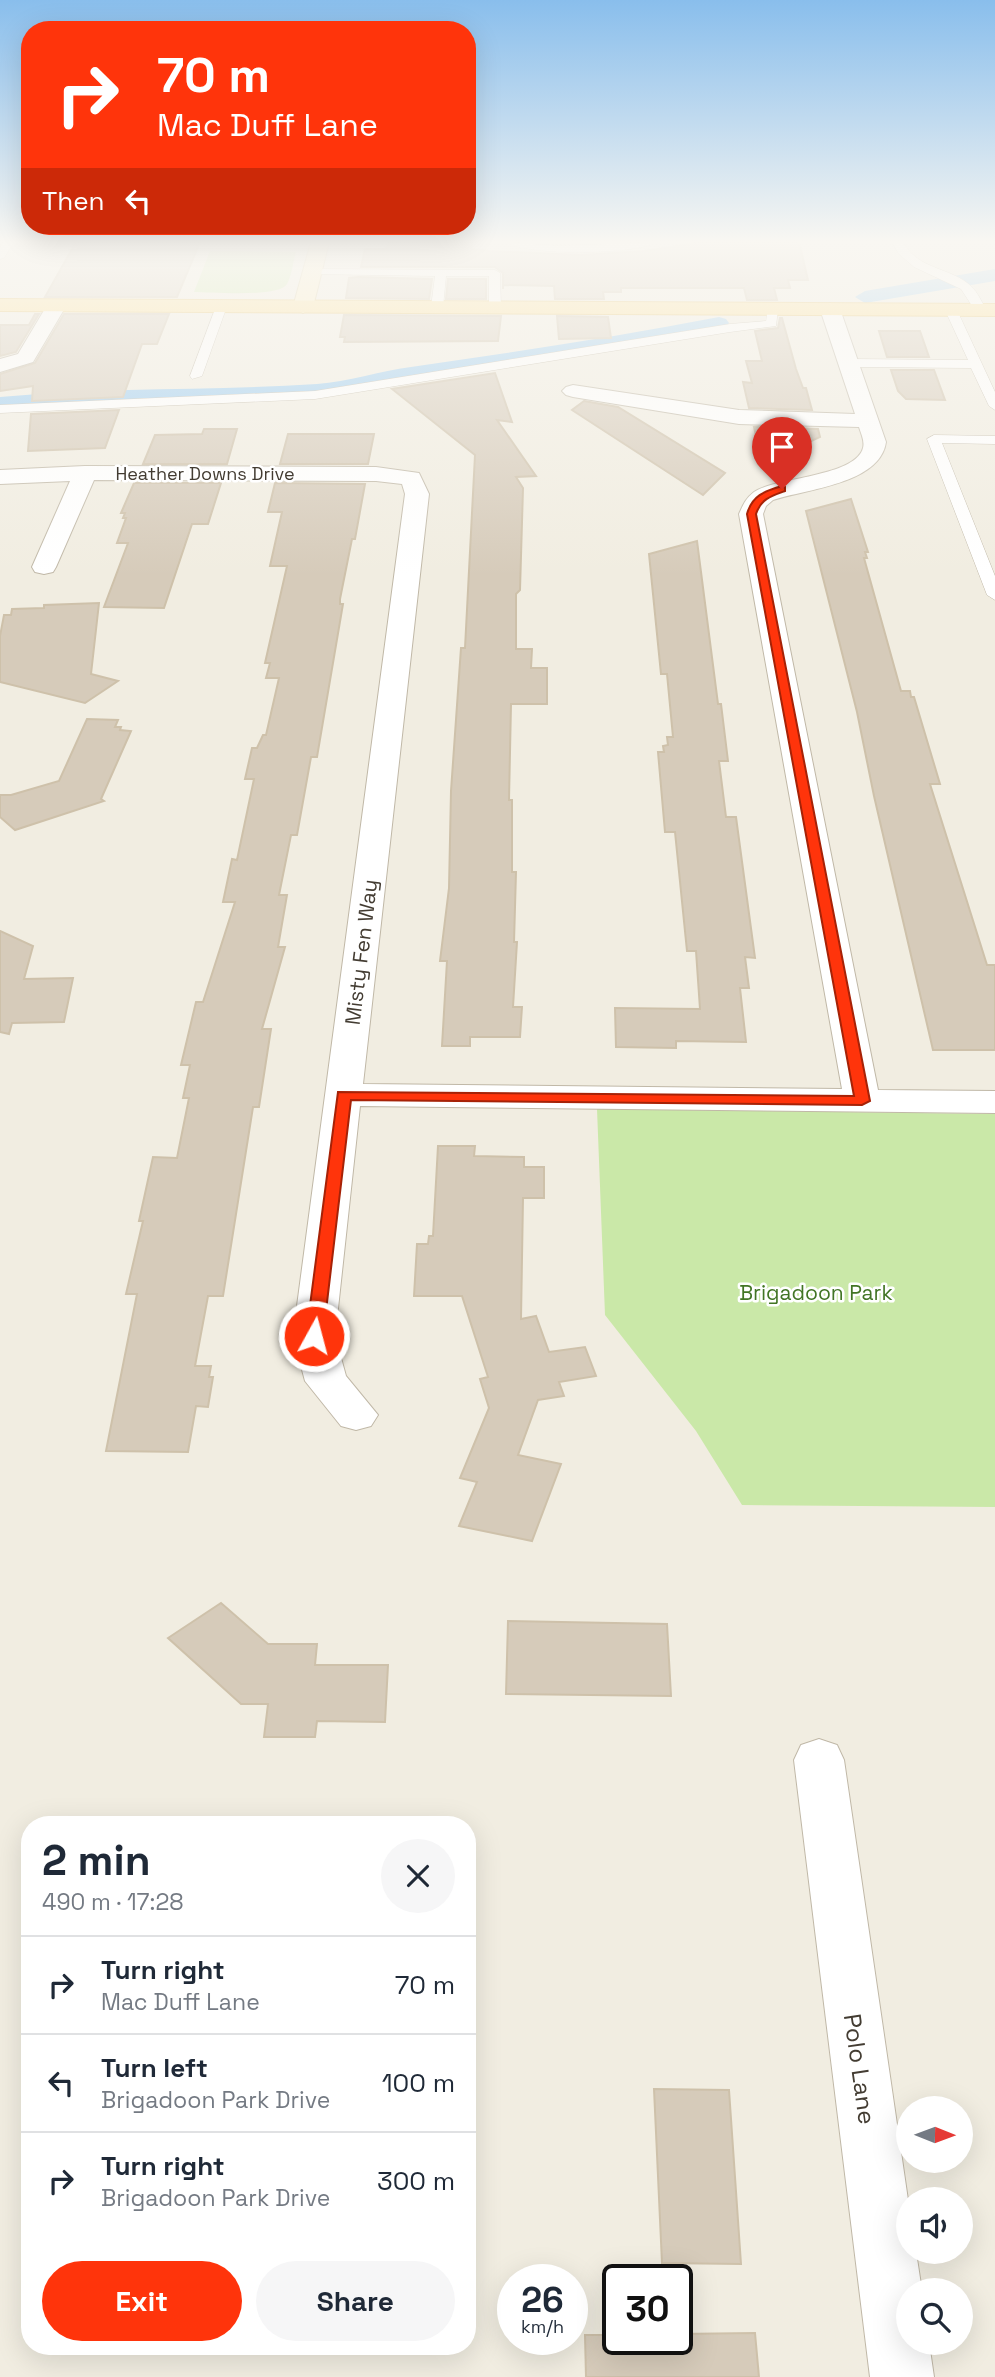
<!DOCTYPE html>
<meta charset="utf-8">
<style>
body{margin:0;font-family:"Space Grotesk",sans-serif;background:#f6f6f7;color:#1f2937;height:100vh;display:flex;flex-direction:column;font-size:26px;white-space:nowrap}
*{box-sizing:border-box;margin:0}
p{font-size:23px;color:#747a83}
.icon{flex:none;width:38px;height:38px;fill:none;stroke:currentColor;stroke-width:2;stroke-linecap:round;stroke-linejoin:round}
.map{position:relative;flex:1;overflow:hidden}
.details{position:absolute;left:21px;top:1816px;width:455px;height:539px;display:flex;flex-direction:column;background:#fff;border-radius:28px;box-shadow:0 7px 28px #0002}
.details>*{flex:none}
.hud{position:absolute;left:21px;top:21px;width:455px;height:214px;border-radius:28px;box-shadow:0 7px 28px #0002;background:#ff340b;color:#fff;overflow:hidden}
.needle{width:46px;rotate:91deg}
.fabs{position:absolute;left:896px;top:2096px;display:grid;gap:14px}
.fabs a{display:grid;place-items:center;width:77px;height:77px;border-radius:50%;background:#fff;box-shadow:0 7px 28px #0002;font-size:35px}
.speed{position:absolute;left:497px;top:2264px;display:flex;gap:14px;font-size:35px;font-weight:700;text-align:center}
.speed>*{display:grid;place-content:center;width:91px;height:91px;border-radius:50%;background:#fff;box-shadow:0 7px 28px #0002;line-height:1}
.speed small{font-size:18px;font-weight:400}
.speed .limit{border:4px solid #111;border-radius:10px;background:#fff;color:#111}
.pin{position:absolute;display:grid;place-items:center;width:60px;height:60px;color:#fff;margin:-72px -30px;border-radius:50% 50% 50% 0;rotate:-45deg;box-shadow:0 0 7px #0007}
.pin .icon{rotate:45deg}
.me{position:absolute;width:77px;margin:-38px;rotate:7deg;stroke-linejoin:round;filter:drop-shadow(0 0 5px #0008)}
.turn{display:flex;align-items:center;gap:24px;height:147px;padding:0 21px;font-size:32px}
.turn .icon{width:91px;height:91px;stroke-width:2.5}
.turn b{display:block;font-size:49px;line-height:60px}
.then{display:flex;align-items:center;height:66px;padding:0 21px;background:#0003;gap:14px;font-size:26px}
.round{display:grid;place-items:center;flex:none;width:74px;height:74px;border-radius:37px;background:#f6f6f7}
.overview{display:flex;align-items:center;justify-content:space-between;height:119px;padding:0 21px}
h1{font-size:42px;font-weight:700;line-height:52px}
.action{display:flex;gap:14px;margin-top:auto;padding:14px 21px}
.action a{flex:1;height:80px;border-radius:42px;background:#ff340b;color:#fff;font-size:28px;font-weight:700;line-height:80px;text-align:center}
.action a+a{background:#f6f6f7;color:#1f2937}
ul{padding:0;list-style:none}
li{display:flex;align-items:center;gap:21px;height:98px;padding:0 21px;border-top:2px solid #e0e1e3}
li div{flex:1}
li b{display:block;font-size:26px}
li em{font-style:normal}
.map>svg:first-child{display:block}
</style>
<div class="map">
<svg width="995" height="2377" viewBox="0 0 995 2377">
<rect width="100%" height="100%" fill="#f1ede1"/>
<!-- green -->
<g fill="#cae8a8">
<path d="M210 251 296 252C293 262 292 275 287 284 279 298 210 292 194 292Z"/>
<path d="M597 1109 995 1114V1507L742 1505 696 1431 605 1315Z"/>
</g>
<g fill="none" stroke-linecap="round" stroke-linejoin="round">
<!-- canal -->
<g fill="#9bccf1" fill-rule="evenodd">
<path d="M995 269V281L865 303 855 297 865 291Z"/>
<path d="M719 317 726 319 729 323 726 327 605 351 395 381 321 396 226 401 76 402 0 409V397C106 387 211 391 317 384 348 382 380 371 411 367 514 352 617 337 719 317Z"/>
</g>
</g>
<!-- building -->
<g fill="#d6cbba" stroke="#cec1aa" stroke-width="2">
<path d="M76 242H200L177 297H45Z"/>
<path d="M389 242H472V249L488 251 581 255 645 251 702 242H799L808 280H788L790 288H774L777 300H747L744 288H621V292H603L604 299H555L554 286 503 285V289V273L495 267H361L365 249H384L388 247Z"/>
<path d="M358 277 432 279 429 299 346 298 349 278Z"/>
<path d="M448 279H486V299H446Z"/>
<path d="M35 314H39L16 352 0 356V325H29Z"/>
<path d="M64 314H169L157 344H142L123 397 32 401 33 386 0 391V374L35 363Z"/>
<path d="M344 315 501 316 498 341 344 342 345 337H340Z"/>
<path d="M557 316 608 317 611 338 559 339Z"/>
<path d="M780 318H782L796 369 803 388H806L812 410 749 408 743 382 752 383 746 361H762L755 331 778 328Z"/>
<path d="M879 331H920L929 357H887Z"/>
<path d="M891 370H934L945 400 906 399 898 391Z"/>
<path d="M495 373 512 422 497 420 536 476 516 477 523 488 520 590 516 594V649H532L531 668H547V704H511L509 800H512V872H516L514 942H517L513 1007H522L520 1037H470V1046H442L447 961H440L449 888 451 791 461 648H465L475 455 392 389Z"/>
<path d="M584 401 618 407 725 473 703 495 572 410Z"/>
<path d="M119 410 105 448 28 451 31 414Z"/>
<path d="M754 427 818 429 820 437 762 464Z"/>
<path d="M204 429H237L227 464H143L155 435 202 434Z"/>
<path d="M288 434H374L368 464H280Z"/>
<path d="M134 483H221L208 524H192L164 608 104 607 128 543H117L126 518H123L125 513H121Z"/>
<path d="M275 483 365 484 355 539H352L340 599V604H343L317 757H311L297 835H291L279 895H287L278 947H285L262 1029H271L259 1107H253L223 1296H208L195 1366H211L209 1377H213L208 1407 196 1406 188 1452 106 1451 137 1294H126L143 1221H139L153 1157 177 1158 189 1098H183L190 1065H181L196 1002H203L235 902H223L232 859 237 860 254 779H245L252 748H257L263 735H266L279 678H266L270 663H265L287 566H270L282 512H268Z"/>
<path d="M851 499 868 552H865L867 558H864L901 691H910L911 697H914L940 784H930L987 965H995V1050H933L874 796 857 712 806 511Z"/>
<path d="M697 541 718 704H721L728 761H719L726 817H736L755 958 745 957 749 988H740L746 1042 676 1041V1048L616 1047 615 1008 700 1009 696 951H687L675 832H665L658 752H664L663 746 668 745 667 737H673L667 674H661L649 554Z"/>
<path d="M99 603 91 674 118 681 85 703 0 682V636L4 615H11L12 609 44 608V605Z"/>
<path d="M87 719 118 720 115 727H121L120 730 131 731 101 799 104 801 15 830 0 817V795H11L59 781Z"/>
<path d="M0 931 33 946 24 979 73 978 64 1022 12 1023 9 1034 0 1032Z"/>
<path d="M438 1146H475L474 1156 524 1157V1167H544V1198H523L521 1319 536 1316 549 1352 585 1347 596 1376 559 1382 564 1396 538 1400 518 1455 561 1464 532 1541 459 1526 477 1482 460 1478 489 1408 480 1379 488 1377 462 1296H414L417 1244H428L429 1236H433Z"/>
<path d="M221 1603 268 1644H317L315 1665H388L385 1722 317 1721 315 1737H264L268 1704H241L168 1638Z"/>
<path d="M508 1621 667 1624 671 1696 506 1694Z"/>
<path d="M654 2089 729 2090 741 2264 662 2263Z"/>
<path d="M755 2333 759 2377H586L585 2335H618V2340H677V2334Z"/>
</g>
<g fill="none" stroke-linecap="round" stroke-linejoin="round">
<defs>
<g id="lane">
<path d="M3 242H14L4 258 0 259V248Z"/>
<path d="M506 242 559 246 657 242C635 255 527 256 506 242Z"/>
<path d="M892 242H903C918 270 950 267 971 286 978 293 982 302 986 310L984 312H976L961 289 914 267 899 254Z"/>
<path d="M312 269 495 270 500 273 501 308 495 311 489 308V276H446L443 307 437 310 431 307 435 276 308 274V270Z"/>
<path d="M217 304 227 306 202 376 192 379 190 376Z"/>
<path d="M768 307 778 309 776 326 730 332 315 399 0 413V405L315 391 730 324 766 321Z"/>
<path d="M951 307 957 310 995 392V410L989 406 971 368 849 367 843 363 849 359 968 360 945 310Z"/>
<path d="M934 435 995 436V444L942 443 995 576V600L987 595 927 439Z"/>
</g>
<g id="street">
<path d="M56 300 66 306 33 362 0 372V359L18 354 49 302Z"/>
<path d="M830 303 840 309 886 442C880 484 806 489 773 500L766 506 763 514 878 1090 995 1091V1113L360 1106 335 1336 346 1376 378 1415 371 1426 356 1430 341 1426 305 1381 293 1336 405 494 402 484 376 481 94 480 56 567 53 572 44 574 35 572 32 567 70 481 0 484V470L85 466 376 467 419 473 429 494 363 1084 842 1089 739 514C743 505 746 498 754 492 776 477 855 477 863 448 865 441 861 434 859 427L739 424 573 397 566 395 562 391 566 387 573 385 739 410 855 414 820 309Z"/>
<path d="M819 1739 837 1745 844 1760 908 2200V2252H916L922 2291H908V2343H929L934 2377H870L794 1760 801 1745Z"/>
</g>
<path id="secondary" d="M311 242H329L313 307 303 313 293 307Z"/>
<path id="primary" d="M0 299 995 304V316L0 311Z"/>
</defs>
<!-- lane casing -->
<use href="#lane" stroke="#c0b8a7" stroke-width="1"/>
<!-- street casing -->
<use href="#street" stroke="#c0b8a7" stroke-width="2"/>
<!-- secondary casing -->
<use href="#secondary" stroke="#d3c28f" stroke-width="2"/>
<!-- primary casing -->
<use href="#primary" stroke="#e6be5b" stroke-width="2"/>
<!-- lane -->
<use href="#lane" fill="#fff" fill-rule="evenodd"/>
<!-- street -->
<use href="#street" fill="#fff" fill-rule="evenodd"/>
<!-- secondary -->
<use href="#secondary" fill="#fff0be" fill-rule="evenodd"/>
<!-- primary -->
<use href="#primary" fill="#ffe08d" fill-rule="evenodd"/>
</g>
<!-- sky -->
<linearGradient id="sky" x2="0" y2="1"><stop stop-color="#89beec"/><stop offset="0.42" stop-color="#f9f7f2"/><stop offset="1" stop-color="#f9f7f2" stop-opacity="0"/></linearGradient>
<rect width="995" height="575" fill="url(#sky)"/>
<!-- route -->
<path fill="#ff340b" stroke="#a62207" stroke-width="2" d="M782 486 785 487V491C771 496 761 499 756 514L870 1101 862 1105 351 1100 323 1336 320 1340H308L306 1336 338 1092 854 1096 747 514C752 496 764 491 782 486Z"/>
<g text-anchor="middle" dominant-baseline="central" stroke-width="5" stroke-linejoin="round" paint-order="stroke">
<!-- far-street labels -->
<g font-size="18" fill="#433c32" stroke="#fff">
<text x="205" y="473">Heather Downs Drive</text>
</g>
<!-- street labels -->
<g font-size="21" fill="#433c32" stroke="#fff">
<text transform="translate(361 952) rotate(-83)">Misty Fen Way</text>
</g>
<!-- park labels -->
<g font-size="21" fill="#427525" stroke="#fff">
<text x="816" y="1292">Brigadoon Park</text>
</g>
<!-- near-street labels -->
<g font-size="24" fill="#433c32" stroke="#fff">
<text transform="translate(860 2069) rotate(82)">Polo Lane</text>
</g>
</g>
</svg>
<div class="fabs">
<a><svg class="needle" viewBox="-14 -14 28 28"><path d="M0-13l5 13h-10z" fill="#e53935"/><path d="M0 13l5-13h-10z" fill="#747a83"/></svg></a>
<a><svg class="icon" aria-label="sound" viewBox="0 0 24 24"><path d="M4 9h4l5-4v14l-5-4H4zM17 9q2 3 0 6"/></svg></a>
<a><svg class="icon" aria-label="search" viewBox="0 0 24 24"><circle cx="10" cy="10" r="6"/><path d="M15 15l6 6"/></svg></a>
</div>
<div class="speed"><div>26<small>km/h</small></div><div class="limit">30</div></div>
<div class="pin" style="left:782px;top:489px;background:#d93025"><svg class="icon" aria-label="arrive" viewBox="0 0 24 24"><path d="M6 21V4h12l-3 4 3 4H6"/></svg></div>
<svg class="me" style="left:314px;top:1336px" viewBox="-20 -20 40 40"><circle r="17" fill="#ff340b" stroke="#fff" stroke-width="3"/><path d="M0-11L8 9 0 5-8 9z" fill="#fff"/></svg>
<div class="hud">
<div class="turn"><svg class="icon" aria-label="right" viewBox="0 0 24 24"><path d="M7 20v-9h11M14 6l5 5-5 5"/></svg><div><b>70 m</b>Mac Duff Lane</div></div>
<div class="then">Then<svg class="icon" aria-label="left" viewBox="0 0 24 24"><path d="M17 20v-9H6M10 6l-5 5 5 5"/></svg></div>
</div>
<section class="details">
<div class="overview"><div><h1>2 min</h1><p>490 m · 17:28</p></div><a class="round"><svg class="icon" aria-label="close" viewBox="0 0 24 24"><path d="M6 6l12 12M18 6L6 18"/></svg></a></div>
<ul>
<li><svg class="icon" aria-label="right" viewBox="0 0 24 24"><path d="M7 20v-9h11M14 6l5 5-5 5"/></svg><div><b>Turn right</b><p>Mac Duff Lane</p></div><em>70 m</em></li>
<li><svg class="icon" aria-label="left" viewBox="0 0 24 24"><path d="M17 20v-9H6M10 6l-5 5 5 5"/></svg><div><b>Turn left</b><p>Brigadoon Park Drive</p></div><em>100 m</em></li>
<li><svg class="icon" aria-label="right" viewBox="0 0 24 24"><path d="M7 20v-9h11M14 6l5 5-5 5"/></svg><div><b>Turn right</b><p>Brigadoon Park Drive</p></div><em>300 m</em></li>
</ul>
<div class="action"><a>Exit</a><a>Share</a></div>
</section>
</div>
